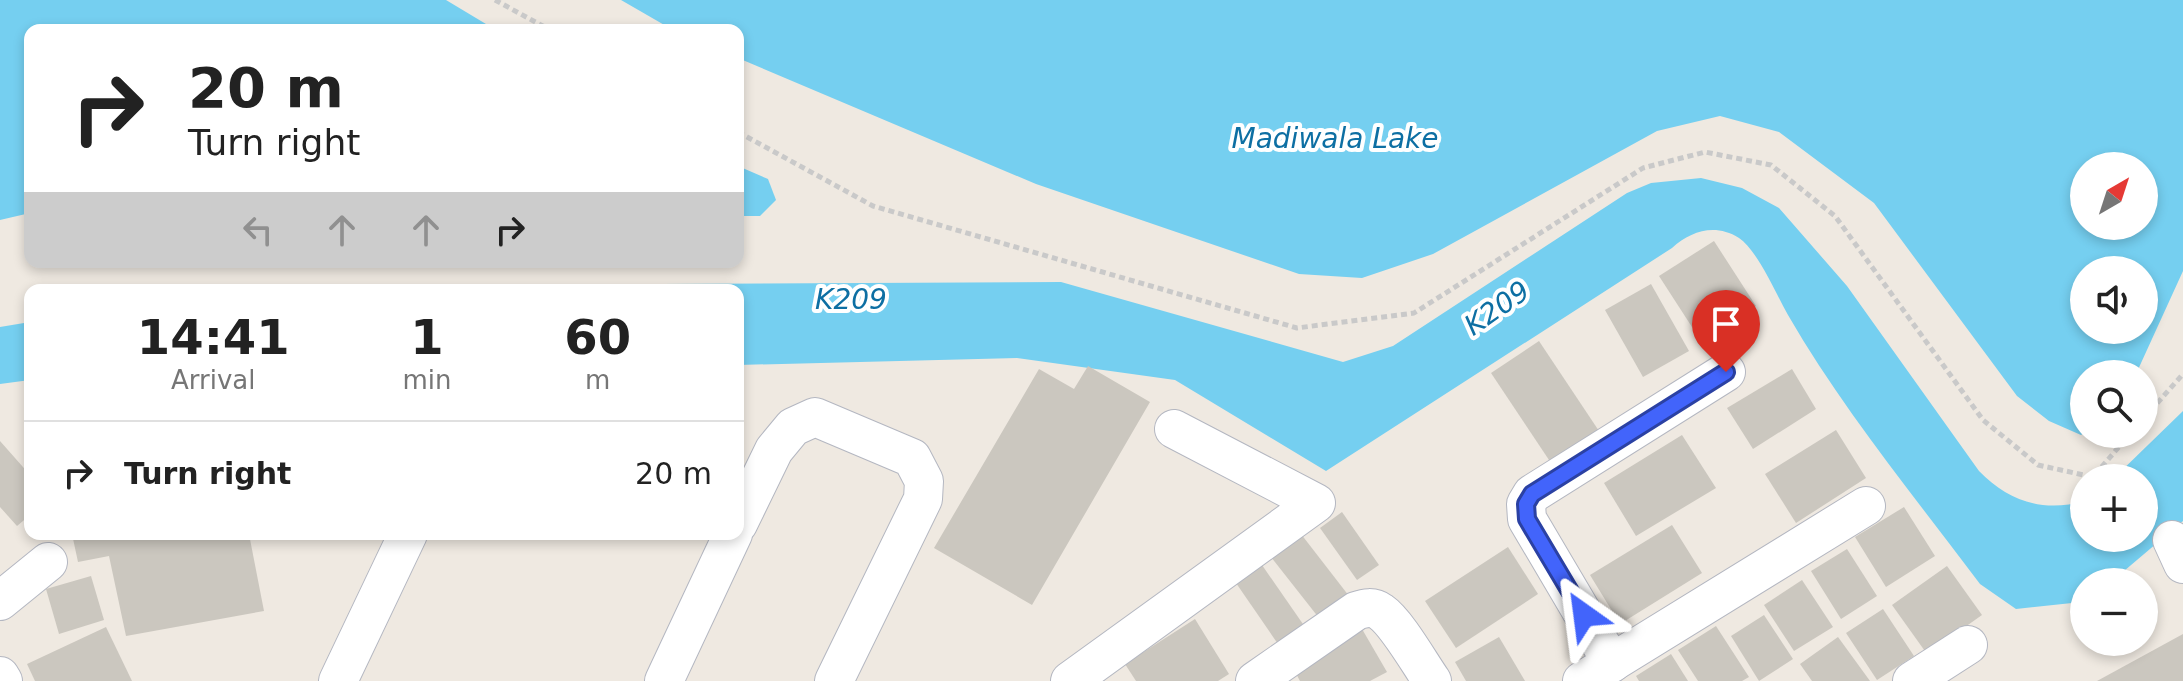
<!DOCTYPE html>
<meta charset="utf-8">
<style>
body{margin:0;font-family:"DejaVu Sans",sans-serif;background:#f2f2f2;color:#222;height:100vh;display:flex;flex-direction:column;font-size:30px;white-space:nowrap}
*{box-sizing:border-box;margin:0}
p{font-size:26px;color:#767676}
.icon{flex:none;width:44px;height:44px;fill:none;stroke:currentColor;stroke-width:2;stroke-linecap:round;stroke-linejoin:round}
.map{position:relative;flex:1;overflow:hidden}
.panel{position:absolute;left:24px;top:284px;width:720px;height:256px;display:flex;flex-direction:column;background:#fff;border-radius:16px;box-shadow:0 4px 12px #0003}
.panel>*{flex:none}
.guide{position:absolute;left:24px;top:24px;width:720px;height:244px;border-radius:16px;box-shadow:0 4px 12px #0003;background:#fff;color:#222;overflow:hidden}
.needle{width:52px;rotate:39deg}
.fabs{position:absolute;left:2070px;top:152px;display:grid;gap:16px}
.fabs a{display:grid;place-items:center;width:88px;height:88px;border-radius:50%;background:#fff;box-shadow:0 4px 12px #0003;font-size:40px}
.pin{position:absolute;display:grid;place-items:center;width:68px;height:68px;color:#fff;margin:-82px -34px;border-radius:50% 50% 50% 0;rotate:-45deg;box-shadow:0 0 8px #0007}
.pin .icon{rotate:45deg}
.me{position:absolute;width:88px;margin:-44px;rotate:329deg;stroke-linejoin:round;filter:drop-shadow(0 0 6px #0008)}
.turn{display:flex;align-items:center;gap:28px;height:168px;padding:0 32px;font-size:36px}
.turn .icon{width:104px;height:104px;stroke-width:2.5}
.turn b{display:block;font-size:56px;line-height:68px}
.lanes{display:flex;align-items:center;height:76px;padding:0 32px;background:#0003;justify-content:center;gap:40px;direction:ltr}
.lanes .off{opacity:.35}
.eta{display:flex;justify-content:space-evenly;align-items:center;height:136px;text-align:center}
.eta b{font-size:48px;font-weight:700;line-height:56px}
ul{padding:0;list-style:none}
li{display:flex;align-items:center;gap:24px;height:104px;padding:0 32px;border-top:2px solid #e0e0e0}
li div{flex:1}
li b{display:block;font-size:30px}
li em{font-style:normal}
.map>svg:first-child{display:block}
</style>
<div class="map">
<svg width="2183" height="681" viewBox="0 0 2183 681">
<rect width="100%" height="100%" fill="#efe9e1"/>
<!-- water -->
<g fill="#75cff0" fill-rule="evenodd">
<path d="M0 0H446L496 30H30V213L0 220Z"/>
<path d="M621 0H2183V271L2136 374H2084V433L2081 435 2049 421 2017 396 1874 203 1779 132 1720 116 1657 131 1433 254 1362 278 1299 274 1036 184 738 58V30H673ZM2084 166H2144V226H2084ZM2084 270H2144V330H2084Z"/>
<path d="M738 166 768 179 776 200 760 216H738Z"/>
<path d="M1701 178 1742 188 1779 208 1847 286 1979 471C2008 501 2044 513 2084 501V538H2144V478H2114L2183 411V521L2124 571 2106 582H2084V596L2072 603 2016 609 1980 584C1914 496 1843 410 1788 315 1776 294 1758 251 1739 238 1715 223 1691 231 1672 248L1326 471 1175 380 1017 358 738 365V290H224L250 286 1061 282 1343 362 1393 346 1627 193 1651 183Z"/>
<path d="M30 322V380L0 384V327Z"/>
</g>
<!-- building -->
<g fill="#cbc7bf">
<path d="M1714 241 1756 306 1701 341 1659 276Z"/>
<path d="M1651 284 1689 351 1643 377 1605 310Z"/>
<path d="M1539 341 1599 431 1551 463 1491 373Z"/>
<path d="M1088 366 1150 402 1032 605 934 548 1039 369 1074 389Z"/>
<path d="M1792 369 1816 409 1753 449 1727 408Z"/>
<path d="M30 411V435H28L24 412Z"/>
<path d="M1836 430 1866 478 1796 523 1765 474Z"/>
<path d="M1682 435 1716 488 1636 536 1604 483Z"/>
<path d="M0 441 30 475V515L17 526 0 507Z"/>
<path d="M1904 507 1935 556 1886 587 1855 537Z"/>
<path d="M1342 512 1379 565 1357 580 1320 528Z"/>
<path d="M1672 525 1702 573 1620 624 1590 575Z"/>
<path d="M72 534H249L264 611 126 636 109 556 78 562Z"/>
<path d="M1301 534 1349 596 1319 618 1271 557Z"/>
<path d="M1508 547 1538 594 1456 648 1425 601Z"/>
<path d="M1847 549 1877 596 1841 619 1811 571Z"/>
<path d="M1262 565 1305 627 1278 644 1236 583Z"/>
<path d="M1947 566 1982 615 1927 654 1892 605Z"/>
<path d="M91 576 104 620 59 634 46 589Z"/>
<path d="M1802 580 1833 627 1794 651 1764 605Z"/>
<path d="M1883 609 1914 656 1877 680 1846 633Z"/>
<path d="M1764 615 1793 659 1759 681 1731 636Z"/>
<path d="M1195 619 1229 674 1218 681H1136L1125 664Z"/>
<path d="M1716 626 1749 677 1742 681H1698L1678 650Z"/>
<path d="M106 627 132 681H35L27 664Z"/>
<path d="M1362 629 1387 672 1370 681H1300L1293 668Z"/>
<path d="M2183 634V681H2097Z"/>
<path d="M1499 637 1525 681H1466L1455 662Z"/>
<path d="M1838 637 1870 681H1812L1800 664Z"/>
<path d="M1671 654 1688 681H1639L1636 676Z"/>
</g>
<g fill="none" stroke-linecap="round" stroke-linejoin="round">
<defs>
<g id="minor">
<path d="M738 524 774 450 793 427 815 417 912 458 924 481 923 499 834 681"/>
<path d="M2172 540 2183 564"/>
<path d="M0 601 48 562"/>
<path d="M1612 663 1527 519 1526 504 1532 494 1726 372"/>
<path d="M0 676 3 681"/>
<path d="M338 681 408 534"/>
<path d="M664 681 733 534"/>
<path d="M1070 681 1316 503 1174 429"/>
<path d="M1255 681 1356 611C1365 608 1373 606 1381 612 1397 623 1420 664 1432 681"/>
<path d="M1582 681 1866 506"/>
<path d="M1912 681 1968 645"/>
</g>
</defs>
<!-- minor casing -->
<use href="#minor" stroke="#b4b7c1" stroke-width="40"/>
<!-- path -->
<g stroke="#c9c9c9" stroke-width="5" stroke-dasharray="6 4" stroke-linecap="butt">
<path d="M495 0 550 30"/>
<path d="M738 132 873 206 1297 328 1414 313 1643 168 1705 152 1771 165 1835 216 1983 420 2038 465 2093 477 2130 434"/>
<path d="M2144 418 2183 374"/>
</g>
<!-- minor -->
<use href="#minor" stroke="#fff" stroke-width="38"/>
</g>
<g fill="none" stroke-linecap="round" stroke-linejoin="round">
<defs>
<path id="route" d="M1584 615 1527 519 1526 504 1532 494 1726 372"/>
</defs>
<!-- route casing -->
<use href="#route" stroke="#2b41a3" stroke-width="20"/>
<!-- route -->
<use href="#route" stroke="#4264fb" stroke-width="14"/>
</g>
<g text-anchor="middle" dominant-baseline="central" stroke-width="8" stroke-linejoin="round" paint-order="stroke">
<!-- water labels -->
<g font-size="28" font-style="italic" fill="#0d6fa3" stroke="#fff">
<text x="1335" y="138">Madiwala Lake</text>
<text x="851" y="299">K209</text>
<text transform="translate(1497 308) rotate(-35)">K209</text>
</g>
</g>
</svg>
<div class="fabs">
<a><svg class="needle" viewBox="-14 -14 28 28"><path d="M0-13l5 13h-10z" fill="#e53935"/><path d="M0 13l5-13h-10z" fill="#767676"/></svg></a>
<a><svg class="icon" aria-label="sound" viewBox="0 0 24 24"><path d="M4 9h4l5-4v14l-5-4H4zM17 9q2 3 0 6"/></svg></a>
<a><svg class="icon" aria-label="search" viewBox="0 0 24 24"><circle cx="10" cy="10" r="6"/><path d="M15 15l6 6"/></svg></a>
<a>+</a>
<a>−</a>
</div>
<div class="pin" style="left:1726px;top:372px;background:#d93025"><svg class="icon" aria-label="arrive" viewBox="0 0 24 24"><path d="M6 21V4h12l-3 4 3 4H6"/></svg></div>
<svg class="me" style="left:1584px;top:615px" viewBox="-20 -20 40 40"><path d="M0-17L14 15 0 8-14 15z" fill="#4264fb" stroke="#fff" stroke-width="4"/></svg>
<div class="guide">
<div class="turn"><svg class="icon" aria-label="right" viewBox="0 0 24 24"><path d="M7 20v-9h11M14 6l5 5-5 5"/></svg><div><b>20 m</b>Turn right</div></div>
<div class="lanes"><svg class="icon off" aria-label="left" viewBox="0 0 24 24"><path d="M17 20v-9H6M10 6l-5 5 5 5"/></svg><svg class="icon off" aria-label="ahead" viewBox="0 0 24 24"><path d="M12 20V5M6 11l6-6 6 6"/></svg><svg class="icon off" aria-label="ahead" viewBox="0 0 24 24"><path d="M12 20V5M6 11l6-6 6 6"/></svg><svg class="icon" aria-label="right" viewBox="0 0 24 24"><path d="M7 20v-9h11M14 6l5 5-5 5"/></svg></div>
</div>
<section class="panel">
<div class="eta">
<div><b>14:41</b><p>Arrival</p></div>
<div><b>1</b><p>min</p></div>
<div><b>60</b><p>m</p></div>
</div>
<ul>
<li><svg class="icon" aria-label="right" viewBox="0 0 24 24"><path d="M7 20v-9h11M14 6l5 5-5 5"/></svg><div><b>Turn right</b></div><em>20 m</em></li>
</ul>
</section>
</div>
